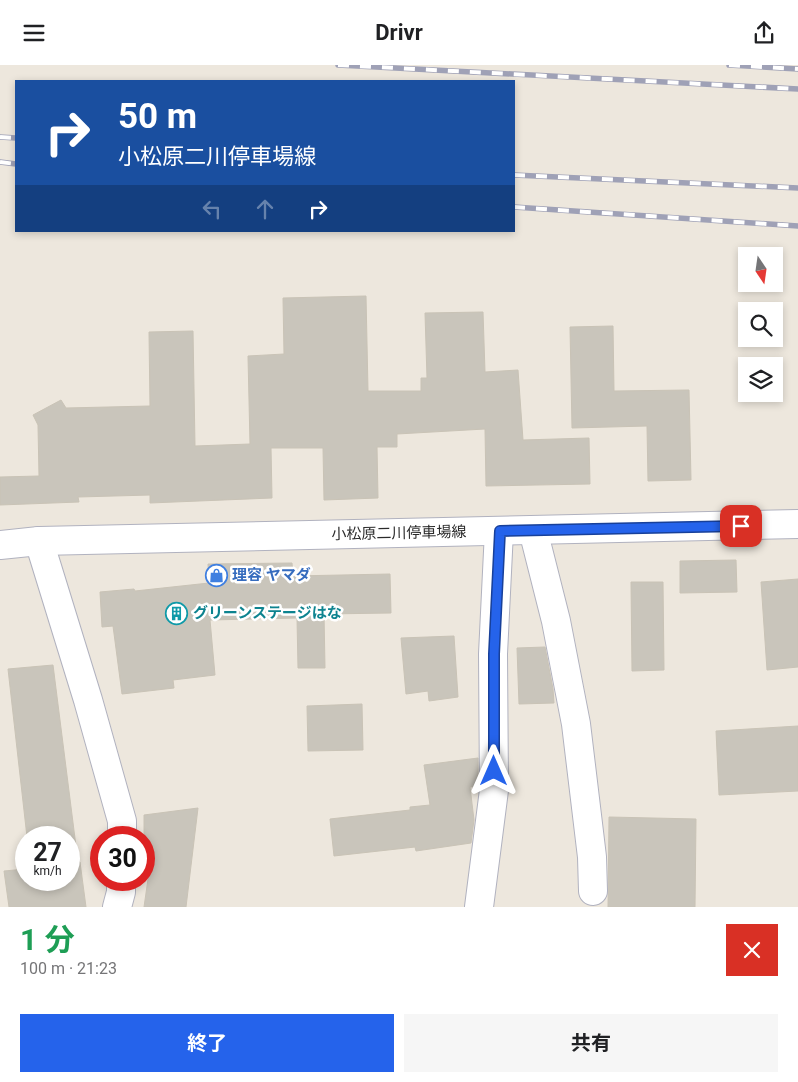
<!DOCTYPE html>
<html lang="ja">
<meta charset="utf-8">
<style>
body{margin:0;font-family:Roboto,"Noto Sans JP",sans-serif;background:#f6f6f6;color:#202124;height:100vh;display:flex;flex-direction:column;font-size:19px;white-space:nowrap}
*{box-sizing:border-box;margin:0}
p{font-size:16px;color:#757577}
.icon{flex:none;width:28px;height:28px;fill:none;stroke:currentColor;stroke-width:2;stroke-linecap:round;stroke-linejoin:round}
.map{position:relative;height:842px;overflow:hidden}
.sheet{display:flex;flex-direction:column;background:#fff;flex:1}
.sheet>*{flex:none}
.hud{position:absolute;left:15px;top:15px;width:500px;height:152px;border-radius:0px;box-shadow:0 2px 8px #0003;background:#1a4fa0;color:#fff;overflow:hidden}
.needle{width:32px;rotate:167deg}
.buttons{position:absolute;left:738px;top:182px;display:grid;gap:10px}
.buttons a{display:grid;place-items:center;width:45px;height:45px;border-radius:0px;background:#fff;box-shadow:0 2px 8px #0003;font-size:25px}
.speed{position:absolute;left:15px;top:761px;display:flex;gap:10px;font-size:25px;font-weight:700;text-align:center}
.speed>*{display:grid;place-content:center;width:65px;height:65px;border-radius:50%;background:#fff;box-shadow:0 2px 8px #0003;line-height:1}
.speed small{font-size:12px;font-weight:400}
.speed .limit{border:8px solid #d22;background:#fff;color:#111}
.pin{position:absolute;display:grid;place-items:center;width:42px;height:42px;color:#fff;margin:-21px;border-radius:10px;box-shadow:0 2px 8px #0006}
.me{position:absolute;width:55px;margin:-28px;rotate:0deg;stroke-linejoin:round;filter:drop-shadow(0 0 4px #0008)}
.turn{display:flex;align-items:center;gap:18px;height:105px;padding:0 20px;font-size:22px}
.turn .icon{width:65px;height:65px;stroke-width:2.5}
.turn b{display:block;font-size:35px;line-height:42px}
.lanes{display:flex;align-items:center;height:48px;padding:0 20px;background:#0003;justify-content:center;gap:25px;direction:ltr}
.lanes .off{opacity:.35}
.round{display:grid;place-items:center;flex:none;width:52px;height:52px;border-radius:0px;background:#f6f6f6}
.summary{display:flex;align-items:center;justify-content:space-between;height:85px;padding:0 20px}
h1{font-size:30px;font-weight:700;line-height:38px;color:#1e9e55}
.action{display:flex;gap:10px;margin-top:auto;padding:10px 20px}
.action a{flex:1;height:58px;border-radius:0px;background:#2563eb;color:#fff;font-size:20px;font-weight:700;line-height:58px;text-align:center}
.action a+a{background:#f6f6f6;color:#202124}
header{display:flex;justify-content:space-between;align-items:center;height:65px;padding:0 20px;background:#fff;font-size:22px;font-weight:700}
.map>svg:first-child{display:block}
</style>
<header><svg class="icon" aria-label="menu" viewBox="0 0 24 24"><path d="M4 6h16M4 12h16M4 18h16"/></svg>Drivr<svg class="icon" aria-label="share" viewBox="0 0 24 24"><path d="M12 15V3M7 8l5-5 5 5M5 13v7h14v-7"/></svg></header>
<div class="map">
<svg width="798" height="842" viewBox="0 0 798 842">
<rect width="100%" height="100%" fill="#ede7dd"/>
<!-- building -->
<g fill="#c9c5bb" stroke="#c9c3b6">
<path d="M366 231 368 326H421V313H427L425 248 483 247 485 307 518 305 523 375 589 373 590 419 486 421 485 364 397 369V382H377L378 433 324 435 323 383H271L272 433 150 438V430L78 432 79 437 0 440V412L39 411 38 360 33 350 61 335 66 343 150 341 149 267 193 266 195 381 250 379 248 291 284 289 283 233Z"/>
<path d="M613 261 614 326 689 325 691 415 648 416 647 361 572 363 570 262Z"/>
<path d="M736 495 737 527 680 528V496Z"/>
<path d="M292 498 293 511 390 509 391 548 324 549 325 603H298L297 553 210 555 215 610 173 615 174 623 122 629 113 561 102 562 100 527 134 524 135 526 209 518 208 499Z"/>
<path d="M798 514V602L767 605 761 517Z"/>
<path d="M631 517H663L664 605 632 606Z"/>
<path d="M454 571 458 632 429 636 428 626 406 629 401 573Z"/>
<path d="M545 582 553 624 554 638 519 639 517 583Z"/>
<path d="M53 600 78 797H80L86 842H9L4 806 26 804V815H69V772H27L8 604Z"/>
<path d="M362 639 363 685 308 686 307 641Z"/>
<path d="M798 661V726L719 730 716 666Z"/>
<path d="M478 693V721L470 722 474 755 471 778 416 786 415 782 334 791 330 754 410 745V742L430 740 424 700Z"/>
<path d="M198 743 186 842H144L150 800 144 801V750Z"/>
<path d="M609 752 696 754 695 842H608Z"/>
</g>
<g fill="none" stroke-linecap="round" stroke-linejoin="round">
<defs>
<g id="street">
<path d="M533 465 556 556 576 659 592 792 593 826"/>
<path d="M39 476 88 635 122 756V772"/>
<path d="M117 842 121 827V815"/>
<path d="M479 842 494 725 493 589 499 466"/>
</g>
<path id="secondary" d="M0 480 39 476 798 459"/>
</defs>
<!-- street casing -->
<use href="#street" stroke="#b1b2bf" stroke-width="30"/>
<!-- secondary casing -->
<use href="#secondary" stroke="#b1b2bf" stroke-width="30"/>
<!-- street -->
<use href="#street" stroke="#fff" stroke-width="28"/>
<!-- secondary -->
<use href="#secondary" stroke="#fff" stroke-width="28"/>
<defs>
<g id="rail">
<path d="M338 0 798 24"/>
<path d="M729 0 798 4"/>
<path d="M0 72 16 73"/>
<path d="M0 97 16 99"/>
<path d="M514 110 798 123"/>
<path d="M514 142 798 161"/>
</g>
</defs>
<!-- rail casing -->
<use href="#rail" stroke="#9fa1b6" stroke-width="5.5"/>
<!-- rail -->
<use href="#rail" stroke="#fff" stroke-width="4" stroke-dasharray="11" stroke-linecap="butt"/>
</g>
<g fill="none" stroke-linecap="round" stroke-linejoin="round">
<defs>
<path id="route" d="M494 706V589L500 466 741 461"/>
</defs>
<!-- route casing -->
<use href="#route" stroke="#184099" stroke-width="12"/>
<!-- route -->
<use href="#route" stroke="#2563eb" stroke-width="9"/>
</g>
<!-- icons -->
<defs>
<symbol id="shop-ring" viewBox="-11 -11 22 22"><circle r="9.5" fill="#fff" stroke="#3f7fe0" stroke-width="1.5"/><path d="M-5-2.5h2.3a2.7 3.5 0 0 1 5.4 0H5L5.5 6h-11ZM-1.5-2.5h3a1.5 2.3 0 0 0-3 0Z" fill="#3f7fe0"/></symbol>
<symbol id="building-ring" viewBox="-11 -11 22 22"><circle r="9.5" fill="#fff" stroke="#0f9aa8" stroke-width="1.5"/><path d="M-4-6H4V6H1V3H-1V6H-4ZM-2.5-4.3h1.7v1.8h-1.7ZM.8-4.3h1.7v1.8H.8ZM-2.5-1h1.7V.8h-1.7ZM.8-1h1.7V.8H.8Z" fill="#0f9aa8"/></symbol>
</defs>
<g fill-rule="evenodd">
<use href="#shop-ring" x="204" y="498" width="25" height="25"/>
<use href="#building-ring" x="164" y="536" width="25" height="25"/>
</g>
<g text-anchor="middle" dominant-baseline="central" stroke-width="5" stroke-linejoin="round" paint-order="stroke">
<!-- street labels -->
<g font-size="15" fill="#2b2b2b" stroke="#fff">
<text transform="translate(399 468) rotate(-1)">小松原二川停車場線</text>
</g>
<!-- shop labels -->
<g font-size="15" font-weight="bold" fill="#366cbe" stroke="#fff" text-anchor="start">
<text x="232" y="510">理容 ヤマダ</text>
</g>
<!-- culture labels -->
<g font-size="15" font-weight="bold" fill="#0d838f" stroke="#fff" text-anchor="start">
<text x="193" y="548">グリーンステージはな</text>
</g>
</g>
</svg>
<div class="buttons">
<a><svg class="needle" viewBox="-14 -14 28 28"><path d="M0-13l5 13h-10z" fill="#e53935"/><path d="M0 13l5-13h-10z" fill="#757577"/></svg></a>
<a><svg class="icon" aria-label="search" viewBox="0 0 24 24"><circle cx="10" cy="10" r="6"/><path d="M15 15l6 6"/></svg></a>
<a><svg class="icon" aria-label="layers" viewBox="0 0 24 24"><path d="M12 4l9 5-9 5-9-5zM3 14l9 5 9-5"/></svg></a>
</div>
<div class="speed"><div>27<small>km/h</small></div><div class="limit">30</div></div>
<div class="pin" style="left:741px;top:461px;background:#d93025"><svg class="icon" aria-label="arrive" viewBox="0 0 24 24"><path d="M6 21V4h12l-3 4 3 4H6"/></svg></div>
<svg class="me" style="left:494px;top:706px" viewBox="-20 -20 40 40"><path d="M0-17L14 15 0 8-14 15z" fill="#2563eb" stroke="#fff" stroke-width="4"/></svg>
<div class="hud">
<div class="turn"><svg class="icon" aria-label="right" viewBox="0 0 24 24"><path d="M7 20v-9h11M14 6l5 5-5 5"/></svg><div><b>50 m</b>小松原二川停車場線</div></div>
<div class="lanes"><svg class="icon off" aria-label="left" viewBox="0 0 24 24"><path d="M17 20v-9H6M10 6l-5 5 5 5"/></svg><svg class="icon off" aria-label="ahead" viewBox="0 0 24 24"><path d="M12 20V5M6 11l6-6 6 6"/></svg><svg class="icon" aria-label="right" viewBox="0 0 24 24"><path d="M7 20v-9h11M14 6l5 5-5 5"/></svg></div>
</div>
</div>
<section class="sheet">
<div class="summary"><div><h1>1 分</h1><p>100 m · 21:23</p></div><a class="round" style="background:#d93025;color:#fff"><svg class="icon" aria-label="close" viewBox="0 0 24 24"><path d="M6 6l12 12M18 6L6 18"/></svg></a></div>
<div class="action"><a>終了</a><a>共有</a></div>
</section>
